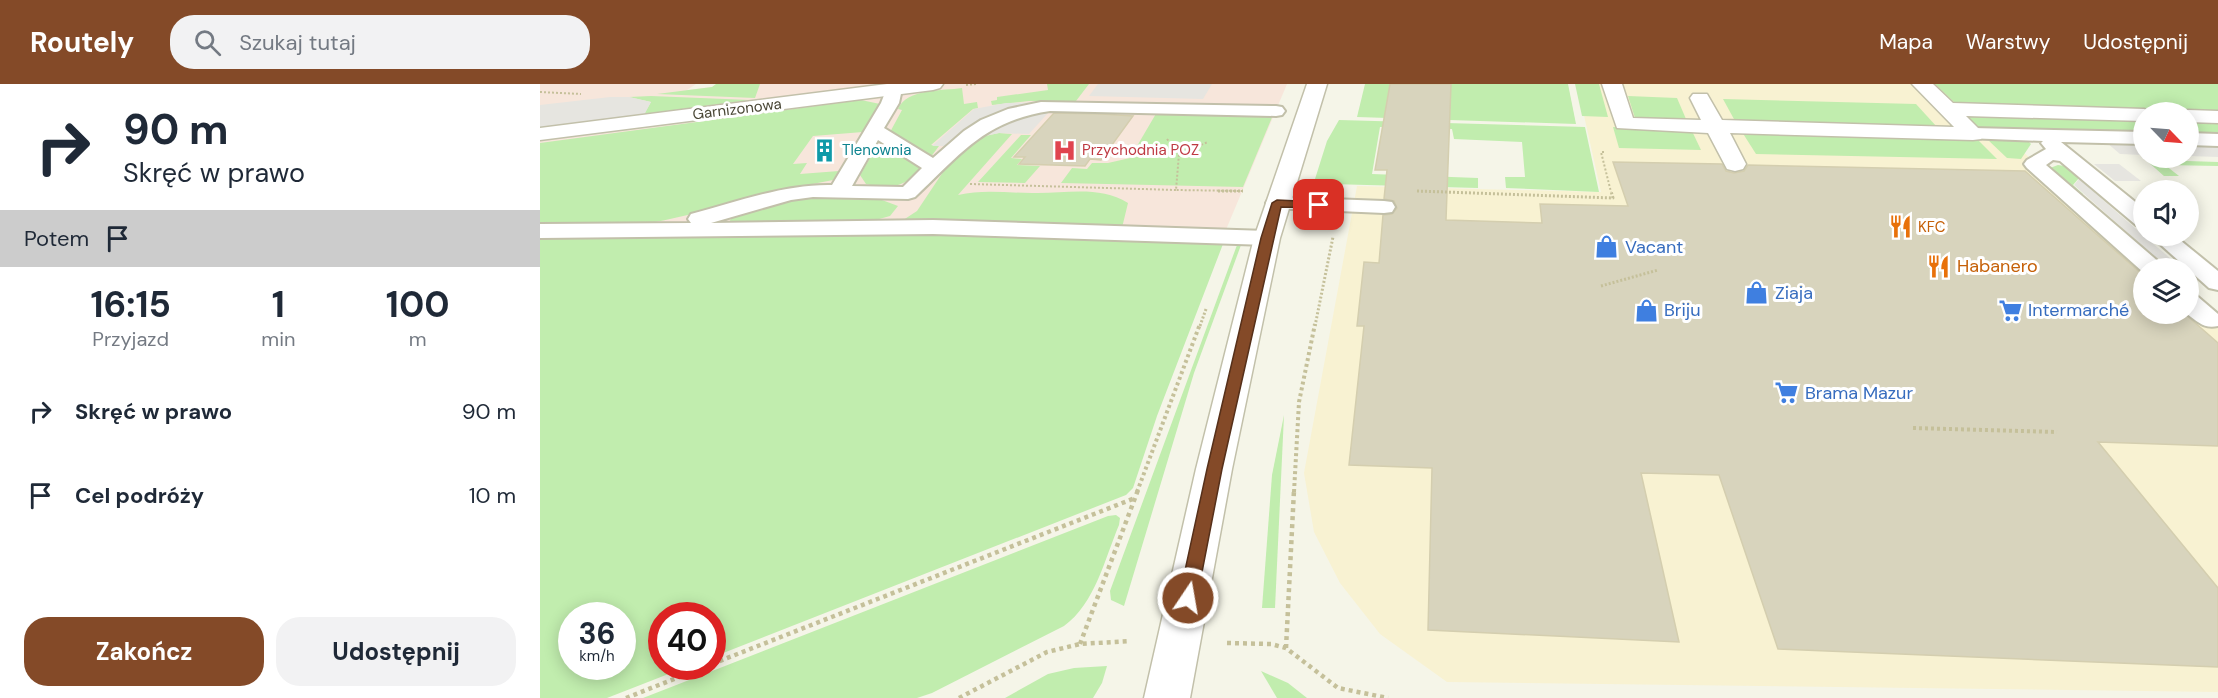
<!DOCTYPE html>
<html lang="pl">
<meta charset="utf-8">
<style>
body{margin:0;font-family:"DM Sans",sans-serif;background:#f2f2f3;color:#1f2937;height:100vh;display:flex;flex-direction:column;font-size:22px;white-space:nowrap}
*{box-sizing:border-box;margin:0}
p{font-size:20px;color:#747a83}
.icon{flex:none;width:33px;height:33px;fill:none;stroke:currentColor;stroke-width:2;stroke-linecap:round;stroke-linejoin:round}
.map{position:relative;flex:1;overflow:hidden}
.side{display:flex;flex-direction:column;background:#fff;width:540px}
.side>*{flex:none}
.guide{background:#fff;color:#1f2937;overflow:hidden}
.needle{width:39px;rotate:115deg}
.buttons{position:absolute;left:1593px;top:18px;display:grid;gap:12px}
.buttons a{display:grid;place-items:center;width:66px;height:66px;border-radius:50%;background:#fff;box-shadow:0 3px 15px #0003;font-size:30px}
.speed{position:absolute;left:18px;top:518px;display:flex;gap:12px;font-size:30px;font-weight:700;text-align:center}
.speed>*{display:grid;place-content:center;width:78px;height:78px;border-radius:50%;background:#fff;box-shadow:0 3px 15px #0003;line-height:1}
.speed small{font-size:15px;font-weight:400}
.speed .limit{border:9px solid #d22;background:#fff;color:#111}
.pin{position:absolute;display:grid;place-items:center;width:51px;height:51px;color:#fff;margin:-26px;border-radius:12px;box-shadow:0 3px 9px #0006}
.me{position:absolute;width:66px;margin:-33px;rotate:12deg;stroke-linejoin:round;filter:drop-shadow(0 0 4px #0008)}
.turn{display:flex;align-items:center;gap:21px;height:126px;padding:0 24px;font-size:27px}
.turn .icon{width:78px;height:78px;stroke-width:2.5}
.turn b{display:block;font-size:42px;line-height:51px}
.then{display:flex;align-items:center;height:57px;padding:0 24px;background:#0003;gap:12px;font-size:22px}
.eta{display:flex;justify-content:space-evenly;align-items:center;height:102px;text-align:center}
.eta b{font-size:36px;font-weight:700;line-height:42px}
.action{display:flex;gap:12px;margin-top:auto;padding:12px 24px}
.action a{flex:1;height:69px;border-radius:24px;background:#844a28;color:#fff;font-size:24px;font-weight:700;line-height:69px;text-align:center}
.action a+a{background:#f2f2f3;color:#1f2937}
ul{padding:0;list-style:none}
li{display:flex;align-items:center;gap:18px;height:84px;padding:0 24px}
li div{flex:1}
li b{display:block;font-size:22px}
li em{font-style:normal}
header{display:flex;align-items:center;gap:36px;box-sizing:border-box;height:84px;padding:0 30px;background:#844a28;color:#fff}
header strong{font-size:28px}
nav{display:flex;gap:33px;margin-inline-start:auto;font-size:21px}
.search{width:420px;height:54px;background:#f2f2f3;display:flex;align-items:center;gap:15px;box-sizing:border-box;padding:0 21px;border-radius:24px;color:#747a83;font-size:22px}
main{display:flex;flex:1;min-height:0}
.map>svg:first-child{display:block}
</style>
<header>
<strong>Routely</strong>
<div class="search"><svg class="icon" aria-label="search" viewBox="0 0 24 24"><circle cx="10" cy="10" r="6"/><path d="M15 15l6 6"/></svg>Szukaj tutaj</div>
<nav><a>Mapa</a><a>Warstwy</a><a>Udostępnij</a></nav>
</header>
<main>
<section class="side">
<div class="guide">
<div class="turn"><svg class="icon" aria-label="right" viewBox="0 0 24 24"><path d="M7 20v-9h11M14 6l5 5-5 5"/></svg><div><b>90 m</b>Skręć w prawo</div></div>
<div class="then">Potem<svg class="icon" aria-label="arrive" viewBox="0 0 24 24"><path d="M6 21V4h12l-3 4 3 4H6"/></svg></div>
</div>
<div class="eta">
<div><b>16:15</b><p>Przyjazd</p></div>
<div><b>1</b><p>min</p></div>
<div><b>100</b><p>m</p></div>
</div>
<ul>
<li><svg class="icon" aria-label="right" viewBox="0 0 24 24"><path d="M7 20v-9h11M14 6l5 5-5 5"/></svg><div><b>Skręć w prawo</b></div><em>90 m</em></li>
<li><svg class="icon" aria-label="arrive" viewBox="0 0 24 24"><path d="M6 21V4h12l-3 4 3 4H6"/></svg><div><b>Cel podróży</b></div><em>10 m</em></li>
</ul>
<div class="action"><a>Zakończ</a><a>Udostępnij</a></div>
</section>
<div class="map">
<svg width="1678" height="614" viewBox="0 0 1678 614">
<rect width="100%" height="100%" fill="#f5f5e8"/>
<!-- commercial -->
<path fill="#f8f2d2" d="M1037 0H1405L1616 184H1604V230H1648L1678 239V608L907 598 840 550 800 499 774 448 764 389 817 102 1061 108Z"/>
<!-- medical -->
<path fill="#f7e6db" d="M0 0H156L147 6 198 0H747L680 160 0 167Z"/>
<!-- green -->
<g fill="#c1edae" fill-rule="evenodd">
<path d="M176 0H220L215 14 117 10 172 3Z"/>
<path d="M507 0H549L536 17H489L452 21 451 17 457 16V13L508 6Z"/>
<path d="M825 0H1028L1036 40 817 33Z"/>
<path d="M1035 0H1059L1068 33 1042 32Z"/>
<path d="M1395 0H1678V28L1417 21Z"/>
<path d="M422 4 424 20 437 18 438 24 433 25 391 61 399 62 390 74 349 50 362 26 358 25C367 4 403 7 422 4Z"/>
<path d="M111 12 210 16 104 30 111 18 89 13Z"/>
<path d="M1088 12 1137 14 1146 35 1095 34Z"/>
<path d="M1183 15 1376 20 1397 43 1195 37Z"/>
<path d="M321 16 340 20 323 48 273 52 253 80 267 79 260 90 299 87 293 96C231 107 172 128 110 139 75 145 36 142 0 142V59Z"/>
<path d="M617 28 733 31 703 103 521 99 532 84 547 85 552 79H568L590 74Z"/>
<path d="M1420 30 1603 35V49L1435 44Z"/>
<path d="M799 36 1045 43 1059 108 966 104 965 93H985L982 58 914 55 912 45 840 43 832 90 938 94V104L790 100 775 95 787 57Z"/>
<path d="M1648 36 1678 37V51L1649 50Z"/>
<path d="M1073 43 1151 45 1161 66 1079 64Z"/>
<path d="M1202 48 1437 55 1457 75 1216 70Z"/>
<path d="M459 49 472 50 418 111C443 105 467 109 492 109 525 110 559 101 588 119L580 152 590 156 683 160 617 332 593 404 586 411 173 573 172 531H122V582H149L67 614H0V153L354 142 377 127 407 82 436 54ZM32 531H82V582H32Z"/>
<path d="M481 51H491L471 74 482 75 477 81 500 82 485 99 438 98Z"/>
<path d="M1447 55 1487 56 1491 60 1481 75 1467 74Z"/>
<path d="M344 58 384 82C364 103 354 106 326 100L320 91 336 64Z"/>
<path d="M1615 76 1678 78V82L1625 81 1639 92H1624L1607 77Z"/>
<path d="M1518 81 1525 82 1539 94 1533 101 1543 110H1536L1509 86 1510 84Z"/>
<path d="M256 114 342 116 358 122 350 132 332 137 189 139 192 132Z"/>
<path d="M697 161H701L654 289 584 522 571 516 570 507Z"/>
<path d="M744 331 735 524H722L732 391Z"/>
<path d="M576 431 580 434 579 441C565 474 555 520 524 542L392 609 377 614H103L568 432Z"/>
<path d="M567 582 562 599 553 614H465L508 590 534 584Z"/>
<path d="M721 587 748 599 767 614H737Z"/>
</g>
<!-- parking -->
<g fill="#e6e5e0">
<path d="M558 0H672L663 15 549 12Z"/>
<path d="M70 13H89L111 18 103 33 0 46V21Z"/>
<path d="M518 18 489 50 459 49 435 54 427 62H392L434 25 466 19Z"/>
<path d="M1566 58 1603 60V71L1580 70Z"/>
<path d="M1648 61 1678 62V73L1649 72Z"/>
<path d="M1554 80H1579L1601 97H1575Z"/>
<path d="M1539 95 1604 152 1638 181 1615 173 1534 101Z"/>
</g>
<!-- building -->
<g fill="#d8d4bd" stroke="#d4ceaf" stroke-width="1.5">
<path d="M850 0H911L906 136 1002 139 1000 120 1088 122 1073 78 1182 80 1186 87 1194 89 1204 87 1208 81 1485 87 1604 192V230H1645L1678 259V362L1558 358 1678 504V583L1238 565 1179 391 1101 389 1139 558 888 546 892 384 809 381 824 242H817L824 178 839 179 843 131 852 130 857 124 854 117 844 115 847 86H835Z"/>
<path d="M514 29 562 30 593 32 561 76 550 75 545 82 479 80 485 73H474Z"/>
</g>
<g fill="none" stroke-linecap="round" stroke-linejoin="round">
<defs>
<g id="service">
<path d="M354 0 362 5 359 19 344 44 393 74 424 47 441 36 468 25 501 18 736 22 742 23 745 27 742 31 736 32 510 27C444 37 421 70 375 113L368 115 273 113 251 116 171 139 393 136 727 147 735 149 738 154 735 159 727 161 393 150 0 154V140L151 139 148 135 151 130C197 118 244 100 292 101L341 19 348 1ZM338 56 382 84 363 103 312 102Z"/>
<path d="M1433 44 1604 48V60L1521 58 1604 125V142L1596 141 1520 77 1513 76 1506 81 1620 179 1624 184H1604V189L1487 84 1484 80 1487 76 1506 65 1501 59 1503 57 1426 54 1424 50 1426 46Z"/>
<path d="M1648 49 1678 50V62L1648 61Z"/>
<path d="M737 113 844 117 852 118 855 123 852 128 844 129 729 124 726 119 729 114Z"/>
<path d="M1611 152H1635L1678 187V206L1669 204Z"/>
<path d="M1648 210 1657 212 1678 230V242C1664 245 1658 238 1647 230Z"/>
</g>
<g id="pedestrian">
<path d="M1062 0H1082L1093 34 1161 36 1150 14 1153 10H1167L1182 36 1414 43 1372 0H1393L1413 19 1604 25 1613 28H1604V37L1426 32 1444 50 1441 55 1433 56 1190 49 1206 80 1203 85 1195 87 1187 85 1168 49 1077 44Z"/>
<path d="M1648 26 1678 27V39L1648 38V28H1640Z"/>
</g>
<path id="minor" d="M347 0H403L400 4 393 6 0 56V44Z"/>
<path id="tertiary" d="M767 0H787L740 154 692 385 650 614H604L656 385 714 154Z"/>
</defs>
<!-- service casing -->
<use href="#service" stroke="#c2c0aa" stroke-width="4"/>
<!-- pedestrian casing -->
<use href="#pedestrian" stroke="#c2c0aa" stroke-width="3"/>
<!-- minor casing -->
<use href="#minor" stroke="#c2c0aa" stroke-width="3"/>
<!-- tertiary casing -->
<use href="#tertiary" stroke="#c2c0aa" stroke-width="3"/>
<!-- path-far3 -->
<g stroke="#c5c09a" stroke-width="2" stroke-dasharray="2 2" stroke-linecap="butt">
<path d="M426 1 436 0"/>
<path d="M0 8 41 10"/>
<path d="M627 55 639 70 636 106 703 107"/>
<path d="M1064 68H1061L1071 108"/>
<path d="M639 70 668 58"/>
<path d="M430 100 636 106"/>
<path d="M877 107 908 108"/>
</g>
<!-- path-far2 -->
<g stroke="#c5c09a" stroke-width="3" stroke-dasharray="2 2" stroke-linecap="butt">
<path d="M678 107H703"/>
<path d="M877 107 1073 114 1071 107"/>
<path d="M1061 202 1118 186"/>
<path d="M660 242 666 225"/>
<path d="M775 242 793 153"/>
</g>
<!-- path-far1 -->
<g stroke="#c5c09a" stroke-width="4" stroke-dasharray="3 3" stroke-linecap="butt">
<path d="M1373 344 1517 348"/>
<path d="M597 408 660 240"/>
<path d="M754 408 759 318 775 240"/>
</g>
<!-- path -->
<g stroke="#c5c09a" stroke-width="4.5" stroke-dasharray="4 4" stroke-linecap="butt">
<path d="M687 559 731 560 746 564 798 604 848 614"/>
<path d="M540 560 598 406"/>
<path d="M746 564 754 406"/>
<path d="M172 580 595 414"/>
<path d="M86 614 167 582"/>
<path d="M419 614 507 568 540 560 590 557"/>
</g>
<!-- service -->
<use href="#service" fill="#fff" fill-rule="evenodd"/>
<!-- pedestrian -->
<use href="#pedestrian" fill="#fff" fill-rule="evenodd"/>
<!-- minor -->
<use href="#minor" fill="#fff" fill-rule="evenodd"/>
<!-- tertiary -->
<use href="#tertiary" fill="#fff" fill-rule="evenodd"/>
</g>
<!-- route -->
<path fill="#844a28" stroke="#56301a" stroke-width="1.5" d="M737 116 779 118 784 121 779 124 741 123 682 385 657 514 654 519 648 522 642 519 639 514 667 385 721 154 732 119Z"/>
<!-- icons -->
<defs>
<symbol id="building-bare" viewBox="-9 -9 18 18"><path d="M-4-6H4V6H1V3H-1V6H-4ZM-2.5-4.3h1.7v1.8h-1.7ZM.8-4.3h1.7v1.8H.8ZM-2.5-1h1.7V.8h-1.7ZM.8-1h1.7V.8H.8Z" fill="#0f9aa8" stroke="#fff" stroke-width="2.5" paint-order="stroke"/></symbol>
<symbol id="hospital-bare" viewBox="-9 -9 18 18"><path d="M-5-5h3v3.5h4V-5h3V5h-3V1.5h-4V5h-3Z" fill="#e0444e" stroke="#fff" stroke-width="2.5" paint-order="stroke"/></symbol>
<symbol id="restaurant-bare" viewBox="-9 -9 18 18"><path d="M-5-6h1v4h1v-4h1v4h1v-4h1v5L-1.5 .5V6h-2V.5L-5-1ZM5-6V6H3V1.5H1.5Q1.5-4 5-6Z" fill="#e8710a" stroke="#fff" stroke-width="2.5" paint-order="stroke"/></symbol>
<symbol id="shop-bare" viewBox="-9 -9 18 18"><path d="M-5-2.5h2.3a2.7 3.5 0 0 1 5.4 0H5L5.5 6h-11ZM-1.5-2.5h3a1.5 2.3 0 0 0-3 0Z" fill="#3f7fe0" stroke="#fff" stroke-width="2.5" paint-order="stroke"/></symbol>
<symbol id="supermarket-bare" viewBox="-9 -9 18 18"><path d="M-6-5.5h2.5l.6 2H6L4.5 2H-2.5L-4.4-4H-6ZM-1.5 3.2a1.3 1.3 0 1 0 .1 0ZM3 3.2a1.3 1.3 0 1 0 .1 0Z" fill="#3f7fe0" stroke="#fff" stroke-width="2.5" paint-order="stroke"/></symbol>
</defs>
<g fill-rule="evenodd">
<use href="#building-bare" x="268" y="50" width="33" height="33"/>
<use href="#hospital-bare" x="508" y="50" width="33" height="33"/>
<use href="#restaurant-bare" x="1344" y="126" width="33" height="33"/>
<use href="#shop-bare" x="1050" y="146" width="33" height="33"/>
<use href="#restaurant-bare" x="1382" y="166" width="33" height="33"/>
<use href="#shop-bare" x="1200" y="192" width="33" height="33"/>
<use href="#shop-bare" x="1090" y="210" width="33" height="33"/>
<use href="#supermarket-bare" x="1454" y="210" width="33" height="33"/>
<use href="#supermarket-bare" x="1230" y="292" width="33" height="33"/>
</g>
<g text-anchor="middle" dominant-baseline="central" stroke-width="6" stroke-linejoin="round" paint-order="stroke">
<!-- far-street labels -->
<g font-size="15" fill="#4a4736" stroke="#fff">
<text transform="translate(197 25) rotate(-7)">Garnizonowa</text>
</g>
<!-- far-culture labels -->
<g font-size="15" fill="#0d838f" stroke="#fff" text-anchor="start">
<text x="302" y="66">Tlenownia</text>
</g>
<!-- far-health labels -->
<g font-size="15" fill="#be3a42" stroke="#fff" text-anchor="start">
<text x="542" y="66">Przychodnia POZ</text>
</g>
<!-- far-food labels -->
<g font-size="15" fill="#c56008" stroke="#fff" text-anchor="start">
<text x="1378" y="143">KFC</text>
</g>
<!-- shop labels -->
<g font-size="18" fill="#366cbe" stroke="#fff" text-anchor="start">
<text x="1085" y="163">Vacant</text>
<text x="1235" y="209">Ziaja</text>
<text x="1124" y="226">Briju</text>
<text x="1488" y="226">Intermarché</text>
<text x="1265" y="309">Brama Mazur</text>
</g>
<!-- food labels -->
<g font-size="18" fill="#c56008" stroke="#fff" text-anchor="start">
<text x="1417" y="182">Habanero</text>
</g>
</g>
</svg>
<div class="buttons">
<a><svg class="needle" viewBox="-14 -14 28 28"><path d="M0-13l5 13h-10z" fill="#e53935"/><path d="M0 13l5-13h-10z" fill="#747a83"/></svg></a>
<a><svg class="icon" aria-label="sound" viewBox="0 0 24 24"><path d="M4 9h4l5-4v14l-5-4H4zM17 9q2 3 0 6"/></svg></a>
<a><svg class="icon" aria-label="layers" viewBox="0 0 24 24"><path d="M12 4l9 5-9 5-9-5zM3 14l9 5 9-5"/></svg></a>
</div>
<div class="speed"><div>36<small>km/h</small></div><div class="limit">40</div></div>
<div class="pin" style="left:779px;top:121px;background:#d93025"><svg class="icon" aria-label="arrive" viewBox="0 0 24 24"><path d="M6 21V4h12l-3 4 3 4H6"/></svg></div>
<svg class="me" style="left:648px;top:514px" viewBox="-20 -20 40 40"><circle r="17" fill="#844a28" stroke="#fff" stroke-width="3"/><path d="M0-11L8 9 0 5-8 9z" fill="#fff"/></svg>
</div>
</main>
